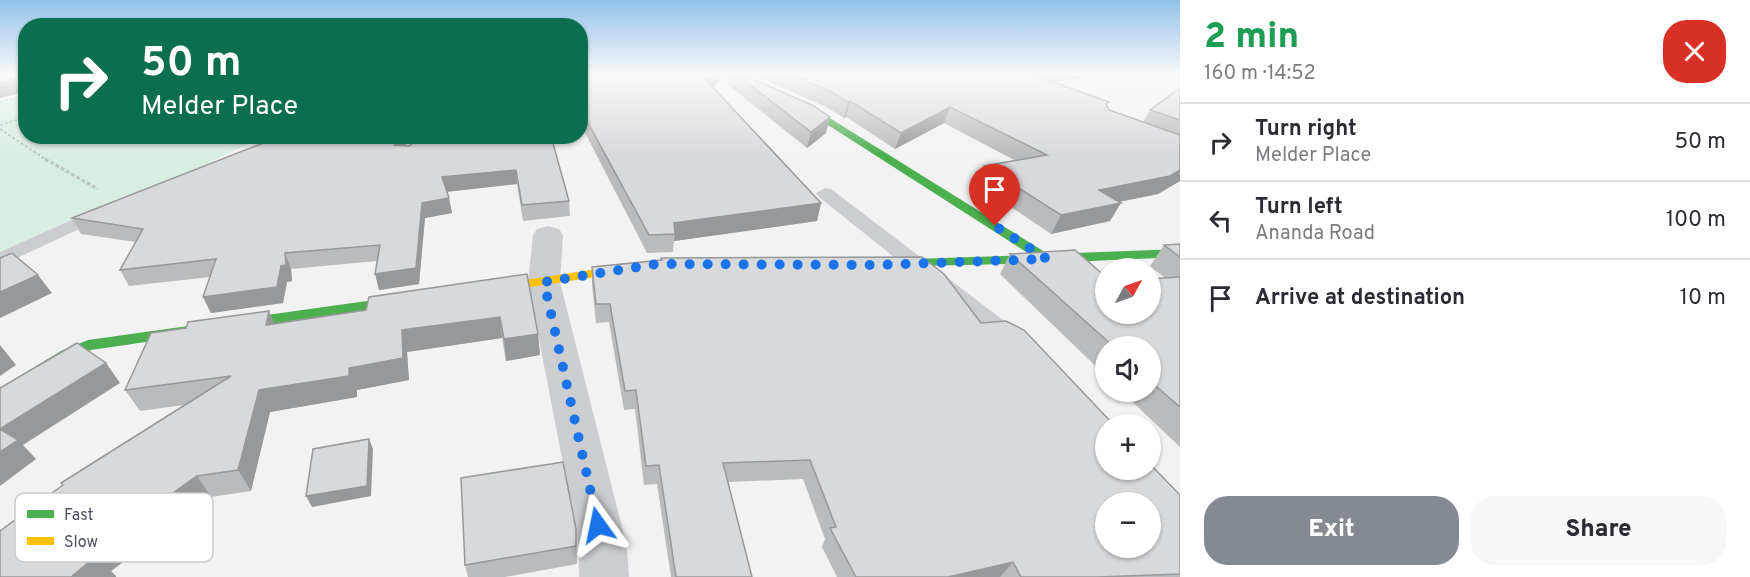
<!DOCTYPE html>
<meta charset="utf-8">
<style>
body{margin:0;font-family:Overpass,sans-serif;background:#f7f7f7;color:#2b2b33;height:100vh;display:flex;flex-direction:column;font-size:22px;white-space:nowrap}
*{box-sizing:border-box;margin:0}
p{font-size:20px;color:#7c7c81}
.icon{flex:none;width:33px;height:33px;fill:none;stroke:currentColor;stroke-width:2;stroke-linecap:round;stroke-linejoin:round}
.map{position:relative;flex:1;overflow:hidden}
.sheet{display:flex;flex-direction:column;background:#fff;width:570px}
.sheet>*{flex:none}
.banner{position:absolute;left:18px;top:18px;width:570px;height:126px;border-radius:24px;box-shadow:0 2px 4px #0004;background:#0b6e4f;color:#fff;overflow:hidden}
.needle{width:39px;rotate:50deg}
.controls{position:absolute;left:1095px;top:258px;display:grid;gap:12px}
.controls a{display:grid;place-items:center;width:66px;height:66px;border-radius:50%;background:#fff;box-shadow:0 2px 4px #0004;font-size:30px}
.pin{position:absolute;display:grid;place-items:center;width:51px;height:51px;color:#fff;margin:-62px -26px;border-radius:50% 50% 50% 0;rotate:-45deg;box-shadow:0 0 6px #0007}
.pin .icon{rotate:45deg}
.me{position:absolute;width:66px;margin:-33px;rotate:348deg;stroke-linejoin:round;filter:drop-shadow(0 0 4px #0008)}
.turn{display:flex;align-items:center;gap:21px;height:126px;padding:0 24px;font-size:27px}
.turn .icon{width:78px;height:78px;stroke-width:2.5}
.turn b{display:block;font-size:42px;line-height:51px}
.round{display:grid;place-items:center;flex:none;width:63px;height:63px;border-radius:24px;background:#f7f7f7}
.overview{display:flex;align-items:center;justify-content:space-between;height:102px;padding:0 24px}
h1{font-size:36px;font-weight:800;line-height:45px;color:#1e9e55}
.button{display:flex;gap:12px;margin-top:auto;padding:12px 24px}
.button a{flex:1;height:69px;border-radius:24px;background:#858a91;color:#fff;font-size:24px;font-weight:800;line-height:69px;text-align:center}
.button a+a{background:#f7f7f7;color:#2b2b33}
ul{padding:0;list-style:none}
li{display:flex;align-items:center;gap:18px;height:78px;padding:0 24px;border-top:2px solid #e1e1e2}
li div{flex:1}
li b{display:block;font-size:22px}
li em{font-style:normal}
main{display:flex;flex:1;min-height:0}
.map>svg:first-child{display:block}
</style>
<main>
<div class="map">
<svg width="1180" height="577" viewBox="0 0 1180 577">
<rect width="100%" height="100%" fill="#f2f2f2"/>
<!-- green -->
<path fill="#d9eee3" d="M25 96 26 136 263 137 0 263V102Z"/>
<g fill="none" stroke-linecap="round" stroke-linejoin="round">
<!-- path-far1 -->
<g stroke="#bbc5c2" stroke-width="2" stroke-dasharray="3 2" stroke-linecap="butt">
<path d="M0 102 26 96"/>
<path d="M0 125 26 117"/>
<path d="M0 129 48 161"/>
</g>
<!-- path -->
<path stroke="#bbc5c2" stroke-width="3" stroke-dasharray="4 2" stroke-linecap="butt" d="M45 159 98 189"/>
<!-- lane -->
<g fill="#cccdd0" fill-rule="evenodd">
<path d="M825 188 831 189 1020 333 1023 339 1020 345 1012 347 1004 345 819 197 816 193Z"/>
<path d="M101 207 110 212 107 216 0 266V252Z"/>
</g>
<!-- street -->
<path fill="#cccdd0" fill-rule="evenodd" d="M548 226 559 229 563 235 560 282 627 547 629 577H579V547L528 282 533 235 537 229Z"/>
<!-- fast -->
<g fill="#4caf50" fill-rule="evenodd">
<path d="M722 74H734L820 112 1048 254 1180 249V257L1047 263 877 267 876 264 877 261 882 260 1031 255 814 116Z"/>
<path d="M410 295 417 300 415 303 91 350 71 359 0 402V388L61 351 88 340Z"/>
</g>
<!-- slow -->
<path fill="#ffc107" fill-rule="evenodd" d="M636 263 642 267 641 270 485 294 478 290 485 286Z"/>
</g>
<!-- wall -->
<g fill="#babbbc">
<path d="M580 74H720L719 81 713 88 821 203 817 221 674 241 673 252 647 253 580 123Z"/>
<path d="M729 74H741L826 133 807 148 727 84Z"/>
<path d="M751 74H1098L1097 76 1051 82 1107 106 1109 110 1143 122 1150 110 1180 88V181L1158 194 1119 202 1110 221 1051 234 977 184 984 166 1016 161 944 123 895 149 846 117 844 118 826 107Z"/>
<path d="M551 136 569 201 570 216 523 221 517 184 447 192 452 213 425 218 419 284 379 290 377 261 291 269 292 281 287 282 283 303 211 313 203 297 210 277 129 286 120 270 136 242 81 234 72 218 405 145Z"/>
<path d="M1180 244V447L1122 392H1150V346H1106V376L1000 274 1010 254 1106 314 1165 278 1150 266 1164 245Z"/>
<path d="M661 258 981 323 1180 495V577H837L822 547 825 539 803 479 728 482 752 577H671L657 484 644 485 635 409 624 410 609 322 596 323 592 286V267L661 261Z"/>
<path d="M527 274 538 334 540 355 506 361 502 338 407 352 409 380 357 390V397L270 412 251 491 211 497 111 571 116 576V577H0L184 405 140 411 125 390 274 324 366 310Z"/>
<path d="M576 529 577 564 505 577H468L465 565Z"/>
</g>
<!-- shaded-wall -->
<g fill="#979899">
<path d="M714 74H720L719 81 705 96 707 81Z"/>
<path d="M1020 74H1098L1097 76 1015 86Z"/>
<path d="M26 76V92L0 98V83Z"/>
<path d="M850 101 846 117 844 118 848 102Z"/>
<path d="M950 107 944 123 895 149 901 133Z"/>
<path d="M830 117 826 133 807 148 811 132Z"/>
<path d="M419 136 397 151 394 145V137Z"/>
<path d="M516 170 517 184 444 192 442 177Z"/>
<path d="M1180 170V181L1158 194 1088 208 1099 190Z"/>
<path d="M449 198 452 213 425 218 419 284 379 290 375 274 422 203Z"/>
<path d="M821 203 817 221 674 241 675 234 674 223Z"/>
<path d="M1121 203 1110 221 1051 234 1061 215Z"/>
<path d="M285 253 291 269 292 281 287 282 283 303 211 313 203 297Z"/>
<path d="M38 275 52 293 0 318V292Z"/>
<path d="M269 311 278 332 266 325Z"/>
<path d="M500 317 502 338 407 352 409 380 357 390V397L270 412 251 491 238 470 259 390 349 368 402 330Z"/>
<path d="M538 334 540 355 506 361 504 339Z"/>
<path d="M0 345 16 365 0 376Z"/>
<path d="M106 363 120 383 23 445 36 459 0 486V429Z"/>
<path d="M369 439 373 449 371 496 312 507 306 496Z"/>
<path d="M197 476 211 497 111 571 116 576V577H71L91 551Z"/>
<path d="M1013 562 1000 577H948Z"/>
</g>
<!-- building -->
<g fill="#d8d9db" stroke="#979899" stroke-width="1.5" fill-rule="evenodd">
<path d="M0 74H26V76L0 83Z"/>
<path d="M580 74H714L707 81 821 203 674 223 675 234 649 235 580 108Z"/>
<path d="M736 74H741L812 105 830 117 811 132Z"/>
<path d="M789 74H1031L1109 102 1106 104 1109 110 1180 135V170L1170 176 1099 190 1121 203 1061 215 984 166 1047 155 950 107 901 133 850 101 848 102 830 91Z"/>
<path d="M1180 88V120L1150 110Z"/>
<path d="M281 136H394V145L409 146 423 136H551L569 201 522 205 516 170 442 177 449 198 422 203 416 268 375 274 380 245 285 253 286 265 281 266 277 287 203 297 216 259 120 270 143 229 72 218Z"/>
<path d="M1180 244V257L1164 245Z"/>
<path d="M1075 250 1106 277V314H1150V279L1180 277V407L1150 381V346H1113L1010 254Z"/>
<path d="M12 253 38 275 0 292V258Z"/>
<path d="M922 257 944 274 981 323 1006 321 1024 330 1113 424H1106V470H1150V464L1180 495V574L1098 577H1021L1013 562 948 577H856L830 528 836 527 810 460 723 463 752 577H676L659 465 646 466 636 390 625 391 610 304H596L592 267 662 260 661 258ZM1106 502H1150V548H1106Z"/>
<path d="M527 274 538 334 504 339 500 317 402 330 403 358 349 368V376L259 390 238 470 197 476 91 551 96 556 71 577H0V531L63 485 61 483 231 376 125 390 151 333 186 328 188 322 269 311 266 325 366 310 369 297Z"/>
<path d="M77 343 106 363 0 429V388Z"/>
<path d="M0 429 18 440 0 452Z"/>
<path d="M369 439 367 486 306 496 313 449Z"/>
<path d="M563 462 576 529V546L465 565 461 478Z"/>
</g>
<!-- sky -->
<linearGradient id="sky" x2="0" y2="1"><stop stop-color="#92c2e8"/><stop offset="0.48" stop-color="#f9f9f9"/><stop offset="1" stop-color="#f9f9f9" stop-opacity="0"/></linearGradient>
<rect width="1180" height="155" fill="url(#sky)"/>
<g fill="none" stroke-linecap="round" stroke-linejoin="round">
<!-- route -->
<path stroke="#1a73e8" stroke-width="10" stroke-dasharray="0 18" d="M598 525 544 282 657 264 877 265 1047 259 995 226"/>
</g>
<!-- legend -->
<rect x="15" y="493" width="198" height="69" rx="9" fill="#fff" stroke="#c9cbce" stroke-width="1.5"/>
<rect x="27" y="510" width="27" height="8" fill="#4caf50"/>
<rect x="27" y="537" width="27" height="8" fill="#ffc107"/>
<g font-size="16" fill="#4b525d">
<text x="64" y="520">Fast</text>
<text x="64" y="547">Slow</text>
</g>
</svg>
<div class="controls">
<a><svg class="needle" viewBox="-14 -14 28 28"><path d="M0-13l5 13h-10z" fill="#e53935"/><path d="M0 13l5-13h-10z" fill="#7c7c81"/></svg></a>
<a><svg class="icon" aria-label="sound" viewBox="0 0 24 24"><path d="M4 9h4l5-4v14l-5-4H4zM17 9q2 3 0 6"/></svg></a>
<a>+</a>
<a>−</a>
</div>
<div class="pin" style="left:995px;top:226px;background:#d93025"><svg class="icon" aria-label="arrive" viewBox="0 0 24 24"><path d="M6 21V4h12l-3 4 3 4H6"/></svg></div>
<svg class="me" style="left:598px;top:525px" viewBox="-20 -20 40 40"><path d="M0-17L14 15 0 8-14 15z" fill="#1a73e8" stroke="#fff" stroke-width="4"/></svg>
<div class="banner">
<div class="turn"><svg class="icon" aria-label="right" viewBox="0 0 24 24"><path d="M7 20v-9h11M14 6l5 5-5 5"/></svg><div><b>50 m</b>Melder Place</div></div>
</div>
</div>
<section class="sheet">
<div class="overview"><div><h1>2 min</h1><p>160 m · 14:52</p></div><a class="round" style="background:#d93025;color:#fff"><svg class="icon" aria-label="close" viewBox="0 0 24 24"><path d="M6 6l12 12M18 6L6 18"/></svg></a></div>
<ul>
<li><svg class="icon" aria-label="right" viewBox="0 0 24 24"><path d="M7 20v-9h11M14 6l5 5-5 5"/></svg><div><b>Turn right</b><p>Melder Place</p></div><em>50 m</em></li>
<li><svg class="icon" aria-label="left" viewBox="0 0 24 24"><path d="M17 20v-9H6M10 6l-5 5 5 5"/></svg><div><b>Turn left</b><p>Ananda Road</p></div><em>100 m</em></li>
<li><svg class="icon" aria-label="arrive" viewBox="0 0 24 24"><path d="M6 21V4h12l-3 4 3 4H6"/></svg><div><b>Arrive at destination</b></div><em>10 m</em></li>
</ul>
<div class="button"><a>Exit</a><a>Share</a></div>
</section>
</main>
